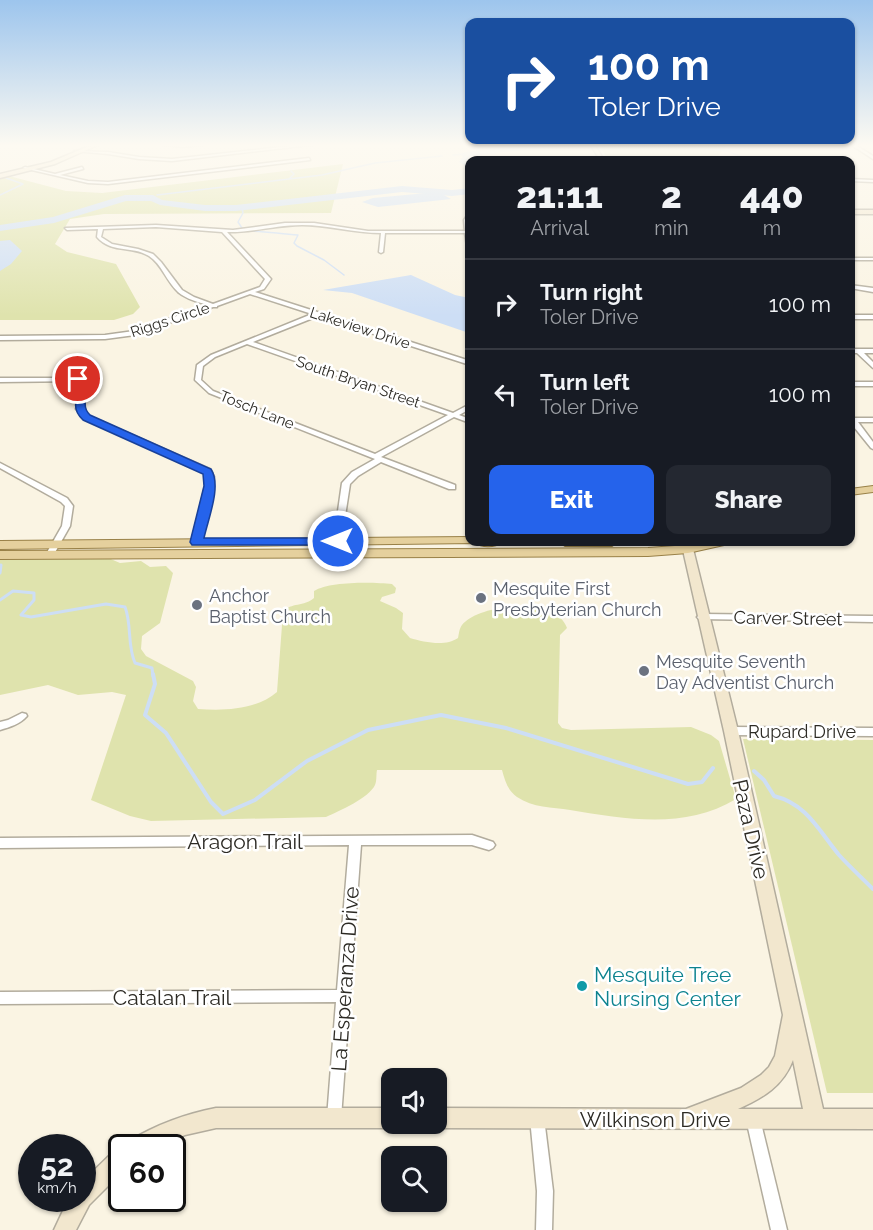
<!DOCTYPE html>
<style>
body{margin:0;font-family:Raleway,sans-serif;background:#242831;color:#f1f3f6;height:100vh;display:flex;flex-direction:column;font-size:22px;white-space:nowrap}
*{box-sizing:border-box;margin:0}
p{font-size:20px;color:#9ea1a6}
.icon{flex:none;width:33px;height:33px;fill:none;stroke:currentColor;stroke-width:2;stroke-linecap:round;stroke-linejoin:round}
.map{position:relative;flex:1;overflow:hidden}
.drawer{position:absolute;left:465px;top:156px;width:390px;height:390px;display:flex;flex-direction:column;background:#171b24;border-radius:12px;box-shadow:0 2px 4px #0004}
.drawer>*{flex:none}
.guide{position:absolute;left:465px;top:18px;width:390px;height:126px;border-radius:12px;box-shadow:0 2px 4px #0004;background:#1a4fa0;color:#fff;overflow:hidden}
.fabs{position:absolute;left:381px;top:1068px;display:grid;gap:12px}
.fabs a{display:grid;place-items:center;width:66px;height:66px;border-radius:12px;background:#171b24;box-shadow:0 2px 4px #0004;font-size:30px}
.speed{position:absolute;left:18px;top:1134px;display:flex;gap:12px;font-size:30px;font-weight:700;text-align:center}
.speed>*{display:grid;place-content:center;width:78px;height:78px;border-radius:50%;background:#171b24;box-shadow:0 2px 4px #0004;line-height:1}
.speed small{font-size:15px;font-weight:400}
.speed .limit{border:3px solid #111;border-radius:9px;background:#fff;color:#111}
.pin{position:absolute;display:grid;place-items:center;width:51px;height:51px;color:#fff;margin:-26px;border:3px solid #fff;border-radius:50%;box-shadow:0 2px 6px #0007}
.me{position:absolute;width:66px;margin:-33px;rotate:270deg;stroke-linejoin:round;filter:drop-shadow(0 0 4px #0008)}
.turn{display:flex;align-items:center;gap:21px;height:126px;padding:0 24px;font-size:27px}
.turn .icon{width:78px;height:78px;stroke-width:2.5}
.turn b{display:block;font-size:42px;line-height:51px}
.eta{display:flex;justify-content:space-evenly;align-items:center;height:102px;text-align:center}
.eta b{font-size:36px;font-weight:800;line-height:42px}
.primary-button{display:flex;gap:12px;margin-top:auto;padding:12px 24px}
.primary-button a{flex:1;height:69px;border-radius:12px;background:#2563eb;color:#fff;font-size:24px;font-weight:800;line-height:69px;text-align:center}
.primary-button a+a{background:#242831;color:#f1f3f6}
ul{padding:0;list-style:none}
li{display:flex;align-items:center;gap:18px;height:90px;padding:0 24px;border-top:2px solid #363941}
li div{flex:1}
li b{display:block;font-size:22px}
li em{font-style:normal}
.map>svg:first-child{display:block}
</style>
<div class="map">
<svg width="873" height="1230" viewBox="0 0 873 1230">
<rect width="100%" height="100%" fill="#faf4e3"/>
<!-- green -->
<g fill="#dfe3ad">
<path d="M598 144H728L715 160H608Z"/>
<path d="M343 164 331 213 104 214 70 219 55 244 67 252 116 264 140 307 133 314 114 320H0V178L9 176 66 191 102 193Z"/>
<path d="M106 557 120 563 141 561 150 567 166 566 173 573 160 623 142 636 141 649 146 656 193 681 196 687 193 701 198 709C224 711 256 710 277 692L283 612C291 602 304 607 314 598V591C330 581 374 582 392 584L396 588 395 593 382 597 380 601 396 608 403 613 402 629 410 638C424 642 445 647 458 638 459 634 459 629 462 625 478 604 556 595 567 628L560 635 558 723 562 728 571 730 691 727 711 735 719 741 736 799C685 830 626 819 570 810 552 807 533 808 517 797 508 791 505 781 502 770H377C376 774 377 781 375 785 369 798 339 811 326 817L151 821 130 816 91 800 126 695 112 692 78 695 48 685 0 695V559Z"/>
<path d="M743 739 873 740V1093H827Z"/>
</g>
<!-- water -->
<g fill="#cddef5">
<path d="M427 193 442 194 451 199 378 207 362 202 373 198Z"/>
<path d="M10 240 22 251 11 264 0 271V241Z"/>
<path d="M411 275 455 295 469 298V333L352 293 323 290Z"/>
</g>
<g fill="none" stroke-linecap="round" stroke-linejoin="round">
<!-- stream-far2 -->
<g stroke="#cddef5" stroke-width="1.5">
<path d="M673 144 680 146"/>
<path d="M686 147 727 151 750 160"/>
<path d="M453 155 465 154"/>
<path d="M290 178 294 174 291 171"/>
<path d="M0 195 23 184 6 178"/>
<path d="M157 195 322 175 375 163 442 156"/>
<path d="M148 197 151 196"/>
<path d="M242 208 243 213 238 222 242 228"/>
<path d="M247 231C265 231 280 234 298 235L294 243 297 246 324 260 344 275"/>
</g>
<!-- stream-far1 -->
<g stroke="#cddef5" stroke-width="3">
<path d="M0 573 1 565"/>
<path d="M0 600 13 591 34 593V600L21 615 31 617 106 604 125 607C132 625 127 645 135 663L152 668 153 676"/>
</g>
<!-- stream -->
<g stroke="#cddef5" stroke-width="4">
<path d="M153 674 155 684 145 715 166 733 211 802 223 814 255 800 307 761 368 730 441 715 506 728 688 784 702 782 713 768"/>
<path d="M754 771 764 780 774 796C807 804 819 831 839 855 850 867 862 878 873 889"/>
</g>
<!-- river -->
<g fill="#cddef5" fill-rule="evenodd">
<path d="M539 144H601L597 146 541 148 470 156 468 162 470 169 459 162 463 157 461 154 465 152Z"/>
<path d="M402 186 452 190 470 188V194L452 196 402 192 236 211H205L160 205 151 201H126L54 223 0 231V225L53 217 125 195H153L162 200 205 205H236Z"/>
</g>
<defs>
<g id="street">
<path d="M158 144H212L182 147Z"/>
<path d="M308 144H319L172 161 139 159 108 154 74 151 108 152 139 157 172 159Z"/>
<path d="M850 144H854L873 156V159Z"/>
<path d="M309 158 310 160 108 184 88 183 23 168 25 167 55 174 82 167 83 169 60 175 88 181 108 182Z"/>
<path d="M850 179 873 180V182L850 181Z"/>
<path d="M468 214 470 254 468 253 465 233H385L383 252 381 253 379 252 381 233C354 233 328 225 302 225 277 225 250 233 227 232L271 279 264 289 255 292 470 361V365L318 316 253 342 453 413 470 404V409L459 415 470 419V423L454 417 381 457 455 485V489H449L381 462 358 476 350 484 339 555H336L332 553 342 483 352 472 375 459 209 393 195 380 197 365 211 355 312 314 250 294 217 306V307H213L135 335 105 339 0 340V336L105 335 134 331 208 305C198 302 186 299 178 292 166 281 162 264 149 256 131 245 112 254 97 237L98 229 67 230 65 228 156 225 233 230 285 223H314L368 231H465L464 220ZM156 227 222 232 265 279 260 287 213 304 194 297 182 290 161 262 153 254 138 249 112 244 101 237 103 229ZM247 344 448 415 375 454 213 391 201 380 203 366 215 357Z"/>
<rect x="850" y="258" width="23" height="2"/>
<path d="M850 285 873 288V292L850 288Z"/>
<rect x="850" y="315" width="23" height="4"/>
<path d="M850 349H873V353H864L873 362V368L857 353H850Z"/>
<path d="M0 378H86L90 382 82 409 89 416 210 469 214 477 213 486 199 544H196L192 542 205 486 206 477 204 472 85 418 76 409 84 382 82 381 0 382Z"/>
<rect x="850" y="382" width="23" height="4"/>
<path d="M850 418H873V422H858L873 442V449L871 448 850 422Z"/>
<path d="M0 463 67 498 73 506 70 526 53 556H50L46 554 62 526 65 506 61 502 0 468Z"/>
<path d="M702 614 873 616V622L699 619 697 617Z"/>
<path d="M22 713 26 714 27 716C20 724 10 727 0 730V722L8 720Z"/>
<path d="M731 727 873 728V736L731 735 727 734 726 731 727 728Z"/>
<path d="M472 835 493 842 495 845 493 848 489 850 472 845H361L341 1118 339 1123 334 1125 329 1123 327 1118 336 1002 0 1004V992L337 990 349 845 0 848V838Z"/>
<path d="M537 1111 542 1113 544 1118 553 1191 552 1230H536L537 1191 530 1118 532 1113Z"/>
<path d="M753 1112 758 1114 760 1119 787 1230H771L746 1119 748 1114Z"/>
</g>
<g id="secondary">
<path d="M94 144H100L55 164 0 178V174L51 162Z"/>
<path d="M590 144H594L604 160H600Z"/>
<rect x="850" y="210" width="23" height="4"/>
<path d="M677 542H687L693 549 738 731 823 1109H873V1129L436 1128 429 1125 428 1124H436V1108L686 1109 741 1088 761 1075 769 1067 775 1056 783 1015 724 731 683 550ZM793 1060 803 1109H738C763 1098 783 1086 793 1060Z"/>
<path d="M216 1108H392V1124H400L392 1128H216L185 1135 157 1148H126L129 1141C156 1125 185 1114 216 1108Z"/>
<path d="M122 1147 124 1148H122V1172L89 1205 76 1230H54L69 1198H82V1182L115 1150Z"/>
</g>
<g id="primary">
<path d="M873 486V492L850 495V489Z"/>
<path d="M470 537V542H501C495 548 481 547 475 543L0 549V541Z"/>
<path d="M559 542H618L612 546H565Z"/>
<path d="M705 542H726L724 545 688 553 648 556 0 559V551L648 548 688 545Z"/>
</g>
</defs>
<!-- street casing -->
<use href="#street" stroke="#b2ac9d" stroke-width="3"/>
<!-- secondary casing -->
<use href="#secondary" stroke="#b2ac9d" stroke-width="3"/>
<!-- primary casing -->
<use href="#primary" stroke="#998148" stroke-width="2"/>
<!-- street -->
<use href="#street" fill="#fff" fill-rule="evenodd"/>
<!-- secondary -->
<use href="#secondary" fill="#f2e7ce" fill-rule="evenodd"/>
<!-- primary -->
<use href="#primary" fill="#e5d09d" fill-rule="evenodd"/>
</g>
<!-- sky -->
<linearGradient id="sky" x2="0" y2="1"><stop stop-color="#9dc5ed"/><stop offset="0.46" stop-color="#fdfaf2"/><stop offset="1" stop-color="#fdfaf2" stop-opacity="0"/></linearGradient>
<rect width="873" height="316" fill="url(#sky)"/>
<!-- route -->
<path fill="#2563eb" stroke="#184099" stroke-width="1.5" d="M78 376 92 382C88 394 80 406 90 415L211 469C222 486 208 519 204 538H338L344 541 338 545H192L190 542 204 486 203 474 83 420C70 408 77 398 82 384L73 379Z"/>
<!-- markers -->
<g fill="#6b7280" stroke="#fff" stroke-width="2">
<circle cx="481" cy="598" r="6"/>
<circle cx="197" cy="605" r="6"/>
<circle cx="644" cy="671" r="6"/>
</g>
<circle fill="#0f9aa8" stroke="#fff" stroke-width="2" cx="582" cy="986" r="6"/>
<g text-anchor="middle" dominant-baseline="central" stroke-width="5" stroke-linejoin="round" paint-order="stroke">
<!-- far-street labels -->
<g font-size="15" fill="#2c2a24" stroke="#fff">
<text transform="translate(170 320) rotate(-18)">Riggs Circle</text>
<text transform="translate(360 328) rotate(18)">Lakeview Drive</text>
<text transform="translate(358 382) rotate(19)">South Bryan Street</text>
<text transform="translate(257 410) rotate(22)">Tosch Lane</text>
</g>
<!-- worship labels -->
<g font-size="18" fill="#5b616d" stroke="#fff" text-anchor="start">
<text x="493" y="588">Mesquite First<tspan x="493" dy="21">Presbyterian Church</tspan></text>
<text x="209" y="595">Anchor<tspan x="209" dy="21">Baptist Church</tspan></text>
<text x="656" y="661">Mesquite Seventh<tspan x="656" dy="21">Day Adventist Church</tspan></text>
</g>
<!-- street labels -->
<g font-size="18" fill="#2c2a24" stroke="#fff">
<text transform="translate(788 618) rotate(1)">Carver Street</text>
<text x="802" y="731">Rupard Drive</text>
</g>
<!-- near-street labels -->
<g font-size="21" fill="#2c2a24" stroke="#fff">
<text transform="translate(751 829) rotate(77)">Paza Drive</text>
<text x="245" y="841">Aragon Trail</text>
<text transform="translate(345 979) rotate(-86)">La Esperanza Drive</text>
<text x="172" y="997">Catalan Trail</text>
<text x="655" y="1119">Wilkinson Drive</text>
</g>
<!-- near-culture labels -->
<g font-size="21" fill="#0d838f" stroke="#fff" text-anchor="start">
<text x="594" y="974">Mesquite Tree<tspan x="594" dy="24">Nursing Center</tspan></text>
</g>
</g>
</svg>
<div class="fabs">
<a><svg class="icon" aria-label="sound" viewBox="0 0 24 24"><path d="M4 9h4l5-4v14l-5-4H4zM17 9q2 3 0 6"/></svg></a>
<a><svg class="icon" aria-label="search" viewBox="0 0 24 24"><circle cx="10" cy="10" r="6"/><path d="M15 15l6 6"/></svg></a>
</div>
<div class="speed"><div>52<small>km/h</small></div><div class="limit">60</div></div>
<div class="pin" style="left:78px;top:379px;background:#d93025"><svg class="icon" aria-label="arrive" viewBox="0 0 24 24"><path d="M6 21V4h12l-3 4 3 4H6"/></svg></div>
<svg class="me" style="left:338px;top:541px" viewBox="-20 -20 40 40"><circle r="17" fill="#2563eb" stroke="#fff" stroke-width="3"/><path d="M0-11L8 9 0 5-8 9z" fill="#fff"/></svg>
<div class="guide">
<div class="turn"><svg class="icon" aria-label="right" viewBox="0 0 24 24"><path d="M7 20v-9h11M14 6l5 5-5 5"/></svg><div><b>100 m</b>Toler Drive</div></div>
</div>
<section class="drawer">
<div class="eta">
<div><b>21:11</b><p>Arrival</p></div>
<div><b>2</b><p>min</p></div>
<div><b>440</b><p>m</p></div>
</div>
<ul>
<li><svg class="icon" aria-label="right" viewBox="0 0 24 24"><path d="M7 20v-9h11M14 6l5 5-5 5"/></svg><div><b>Turn right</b><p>Toler Drive</p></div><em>100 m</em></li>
<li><svg class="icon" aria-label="left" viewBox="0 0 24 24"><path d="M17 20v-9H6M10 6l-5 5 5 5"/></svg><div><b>Turn left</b><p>Toler Drive</p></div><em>100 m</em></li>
</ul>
<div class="primary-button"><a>Exit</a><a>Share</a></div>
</section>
</div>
